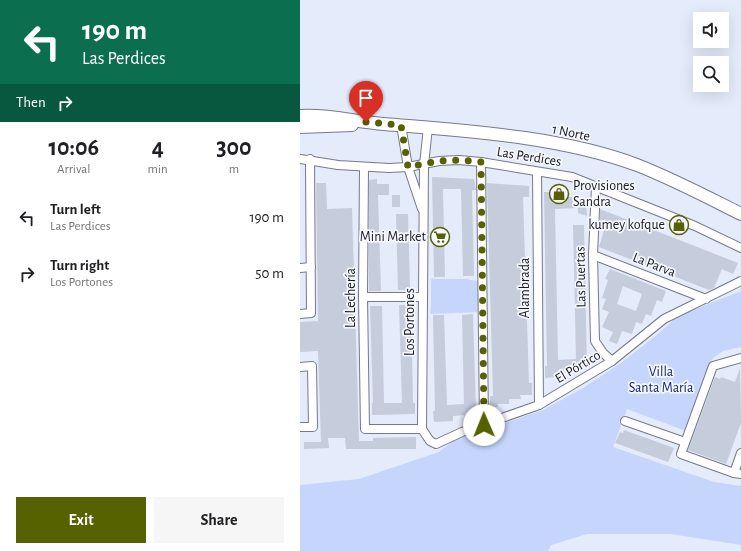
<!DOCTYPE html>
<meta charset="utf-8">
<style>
body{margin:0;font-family:"Alegreya Sans",sans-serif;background:#f6f6f6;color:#202124;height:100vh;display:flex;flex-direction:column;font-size:15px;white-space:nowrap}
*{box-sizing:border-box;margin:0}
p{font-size:13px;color:#757577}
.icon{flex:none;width:22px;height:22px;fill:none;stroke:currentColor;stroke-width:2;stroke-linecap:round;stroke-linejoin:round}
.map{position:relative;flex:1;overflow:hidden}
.panel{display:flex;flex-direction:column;background:#fff;width:300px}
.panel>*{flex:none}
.top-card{background:#0b6e4f;color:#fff;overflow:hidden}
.tools{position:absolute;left:393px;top:12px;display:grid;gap:8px}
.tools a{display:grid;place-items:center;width:36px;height:36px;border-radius:0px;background:#fff;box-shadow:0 4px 16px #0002;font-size:20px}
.pin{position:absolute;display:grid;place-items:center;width:34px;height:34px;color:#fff;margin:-41px -17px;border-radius:50% 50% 50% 0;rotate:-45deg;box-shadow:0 0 4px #0007}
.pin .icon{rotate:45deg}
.me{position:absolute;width:44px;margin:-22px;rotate:359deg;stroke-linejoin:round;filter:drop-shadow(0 0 3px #0008)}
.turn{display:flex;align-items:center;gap:14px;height:84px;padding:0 16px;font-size:18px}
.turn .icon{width:52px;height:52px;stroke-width:2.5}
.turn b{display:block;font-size:28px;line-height:34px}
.then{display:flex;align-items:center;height:38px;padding:0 16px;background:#0003;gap:8px;font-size:15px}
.eta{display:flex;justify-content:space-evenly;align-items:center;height:68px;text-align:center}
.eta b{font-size:24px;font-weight:700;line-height:28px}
.primary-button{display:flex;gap:8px;margin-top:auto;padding:8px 16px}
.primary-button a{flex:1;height:46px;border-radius:0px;background:#566100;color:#fff;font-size:16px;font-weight:700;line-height:46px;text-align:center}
.primary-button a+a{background:#f6f6f6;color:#202124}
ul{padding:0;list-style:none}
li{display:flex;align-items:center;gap:12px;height:56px;padding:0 16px}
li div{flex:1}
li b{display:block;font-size:15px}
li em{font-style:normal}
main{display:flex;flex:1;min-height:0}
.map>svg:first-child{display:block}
</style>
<main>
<section class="panel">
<div class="top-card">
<div class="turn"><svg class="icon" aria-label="left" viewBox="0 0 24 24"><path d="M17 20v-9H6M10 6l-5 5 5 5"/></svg><div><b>190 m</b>Las Perdices</div></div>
<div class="then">Then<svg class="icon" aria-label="right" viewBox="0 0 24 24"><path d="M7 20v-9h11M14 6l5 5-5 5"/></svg></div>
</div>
<div class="eta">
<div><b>10:06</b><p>Arrival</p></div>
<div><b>4</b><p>min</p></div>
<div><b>300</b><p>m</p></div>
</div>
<ul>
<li><svg class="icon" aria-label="left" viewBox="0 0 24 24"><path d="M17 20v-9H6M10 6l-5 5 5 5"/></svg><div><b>Turn left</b><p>Las Perdices</p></div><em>190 m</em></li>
<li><svg class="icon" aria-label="right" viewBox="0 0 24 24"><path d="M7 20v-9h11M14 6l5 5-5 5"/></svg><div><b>Turn right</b><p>Los Portones</p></div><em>50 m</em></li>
</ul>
<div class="primary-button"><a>Exit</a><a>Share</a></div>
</section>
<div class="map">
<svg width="441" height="551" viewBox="0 0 441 551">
<rect width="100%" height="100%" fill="#e4ebfb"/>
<!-- green -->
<g fill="#c5d5fc">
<path d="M140 276 132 279H167L180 282V312L130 314 131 308V279Z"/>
<path d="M441 291V347L423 351 413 358 404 376 386 431 327 409 313 447 414 482 441 486V545L371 534H287L251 545 248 551H0V485L59 479 139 452 153 441 243 410 283 388 321 363 358 334 378 316Z"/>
</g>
<!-- building -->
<g fill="#c5ccdc" fill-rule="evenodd">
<path d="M132 177 174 179 176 190H172L174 276H163L161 189H143L145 277H134Z"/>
<path d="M77 179V184H89V195H78L81 291H69V180Z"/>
<path d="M16 183H26L27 209 52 208 59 441H73V438L116 437V449H46L45 438H28L29 448 4 449V442H21L18 351 0 352V322L18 321Z"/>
<path d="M187 183 229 186V197H223L229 383H232V395H220L221 399H209V404H198V407H190V396H193Z"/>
<path d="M254 189H262L263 197H275L276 208 255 209 258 360 276 359 273 225H284L287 368H277V371H264L265 376 245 378V366H247L244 192H254Z"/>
<rect x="92" y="195" width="8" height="12"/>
<path d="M278 203H286L287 216 278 213Z"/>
<path d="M300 209 438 263 433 274 422 269 414 288 409 290 299 247 306 224 300 221Z"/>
<path d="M96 214H108L110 290H98Z"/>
<path d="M310 269 366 291 362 302 357 300 351 316 346 314 342 324 336 322 332 334 322 331 317 344 309 341 313 332 302 327 309 312 302 309 306 299 302 298 308 280 305 279ZM323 286 342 294 336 311 317 304Z"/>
<path d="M99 305H111L113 403H115V414L72 415V403H73L70 306H82L84 403H102Z"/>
<path d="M173 314 176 412 165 413V415L153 416V421L134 422 133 411H135L133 315H144L147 405 164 404 162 315Z"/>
<path d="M440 368 441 423 426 464 388 450 415 377 420 379 421 377 435 382Z"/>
<path d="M324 430 374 448 368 462 315 443 320 432 323 433Z"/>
</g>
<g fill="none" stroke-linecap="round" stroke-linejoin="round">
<defs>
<g id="street">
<path d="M101 125 108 167 122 209"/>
<path d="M0 159 38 165 89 168 108 167 139 161 159 160 181 162 272 177 395 226 441 248"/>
<path d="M181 162 184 425"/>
<path d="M64 167 63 297 65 429H122"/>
<path d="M237 172 239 405"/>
<path d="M296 186 293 255 295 341 303 353 312 361"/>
<path d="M293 255 406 299"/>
<path d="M0 268 11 267"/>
<path d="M63 297H123"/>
<path d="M0 314 11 313 10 159"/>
<path d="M441 358 413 366 381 454 434 473 441 474"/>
<path d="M0 367 12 366 13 427H0"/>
<path d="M325 421 385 442"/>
<path d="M122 429 130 441 136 444 162 432 239 405 312 361 364 319 441 281"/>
<path d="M122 429 124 165 128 127"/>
<path d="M434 473 441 453"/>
</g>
<g id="primary">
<path d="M0 116C29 114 56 122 84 124 167 131 259 136 337 165 373 179 407 197 441 214"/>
<path d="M0 127 52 125"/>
</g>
</defs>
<!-- street casing -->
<use href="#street" stroke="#747a89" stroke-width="10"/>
<!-- primary casing -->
<use href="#primary" stroke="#747a89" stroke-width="14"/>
<!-- street -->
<use href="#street" stroke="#fff" stroke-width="8"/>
<!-- primary -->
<use href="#primary" stroke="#fff" stroke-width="12"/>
</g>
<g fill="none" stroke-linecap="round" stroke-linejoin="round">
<!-- route -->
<path stroke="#566100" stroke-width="7" stroke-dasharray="0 12.6" d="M66 122 101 125 108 167 139 161 159 160 181 162 184 425"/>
</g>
<!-- icons -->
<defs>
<symbol id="shop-ring" viewBox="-11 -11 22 22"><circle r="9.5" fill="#f5f8fe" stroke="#566100" stroke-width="1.5"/><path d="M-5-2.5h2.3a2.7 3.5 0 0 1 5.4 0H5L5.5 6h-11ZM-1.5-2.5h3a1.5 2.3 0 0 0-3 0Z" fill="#566100"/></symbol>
<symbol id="supermarket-ring" viewBox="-11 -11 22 22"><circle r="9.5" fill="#f5f8fe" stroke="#566100" stroke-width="1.5"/><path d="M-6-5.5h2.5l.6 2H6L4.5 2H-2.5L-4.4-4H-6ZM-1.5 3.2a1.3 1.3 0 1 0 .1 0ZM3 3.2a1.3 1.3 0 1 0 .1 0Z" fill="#566100"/></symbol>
</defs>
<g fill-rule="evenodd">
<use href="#shop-ring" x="248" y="183" width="22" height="22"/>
<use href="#shop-ring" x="368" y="214" width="22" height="22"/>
<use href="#supermarket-ring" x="129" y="226" width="22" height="22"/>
</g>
<g text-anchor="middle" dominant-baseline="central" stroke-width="3.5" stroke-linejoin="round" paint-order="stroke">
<!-- street labels -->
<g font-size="14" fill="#17191f" stroke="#f5f8fe">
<text transform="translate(271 133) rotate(12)">1 Norte</text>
<text transform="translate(229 157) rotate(9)">Las Perdices</text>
<text transform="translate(354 265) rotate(21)">La Parva</text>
<text transform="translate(281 277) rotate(-91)">Las Puertas</text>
<text transform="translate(225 288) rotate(-90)">Alambrada</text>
<text transform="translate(51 298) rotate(-90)">La Lechería</text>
<text transform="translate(110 322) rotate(-90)">Los Portones</text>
<text transform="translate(278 367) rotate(-31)">El Pórtico</text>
</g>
<!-- poi labels -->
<g font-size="14" fill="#17191f" stroke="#f5f8fe" text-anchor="end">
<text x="273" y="186" text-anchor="start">Provisiones<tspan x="273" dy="16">Sandra</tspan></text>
<text x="365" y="225">kumey kofque</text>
<text x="126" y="237">Mini Market</text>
</g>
<!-- park labels -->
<g font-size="14" fill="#132676" stroke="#f5f8fe">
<text x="361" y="372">Villa<tspan x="361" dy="16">Santa María</tspan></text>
</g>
</g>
</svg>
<div class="tools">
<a><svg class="icon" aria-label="sound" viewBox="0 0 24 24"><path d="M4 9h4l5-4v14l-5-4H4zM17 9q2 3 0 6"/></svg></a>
<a><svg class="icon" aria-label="search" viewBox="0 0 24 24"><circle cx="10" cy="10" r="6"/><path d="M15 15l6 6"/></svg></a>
</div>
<div class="pin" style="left:66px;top:122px;background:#d93025"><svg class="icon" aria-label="arrive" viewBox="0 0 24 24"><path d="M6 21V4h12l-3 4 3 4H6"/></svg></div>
<svg class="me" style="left:184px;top:425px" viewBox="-20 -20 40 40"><circle r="19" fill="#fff"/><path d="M0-13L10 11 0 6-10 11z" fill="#566100"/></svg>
</div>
</main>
